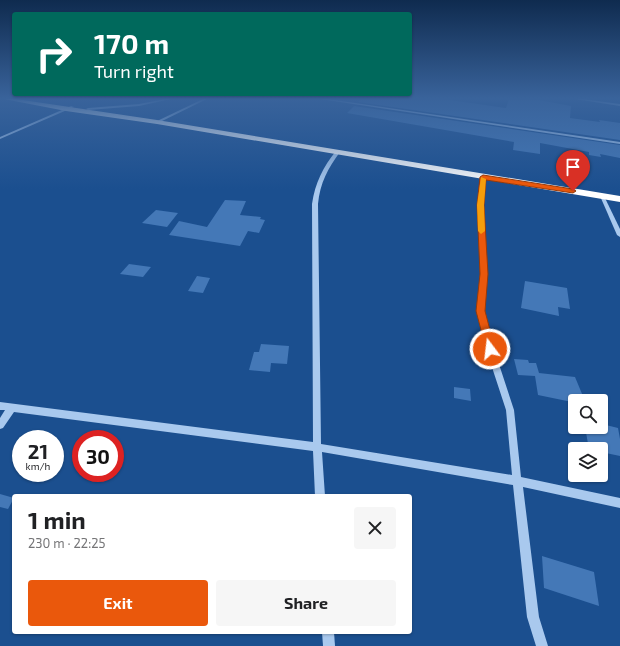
<!DOCTYPE html>
<meta charset="utf-8">
<style>
body{margin:0;font-family:"Exo 2",sans-serif;background:#f6f6f6;color:#202124;height:100vh;display:flex;flex-direction:column;font-size:15px;white-space:nowrap}
*{box-sizing:border-box;margin:0}
p{font-size:13px;color:#757577}
.icon{flex:none;width:22px;height:22px;fill:none;stroke:currentColor;stroke-width:2;stroke-linecap:round;stroke-linejoin:round}
.map{position:relative;flex:1;overflow:hidden}
.side{position:absolute;left:12px;top:494px;width:400px;height:140px;display:flex;flex-direction:column;background:#fff;border-radius:4px;box-shadow:0 1px 3px #0004}
.side>*{flex:none}
.hud{position:absolute;left:12px;top:12px;width:400px;height:84px;border-radius:4px;box-shadow:0 1px 3px #0004;background:#00695c;color:#fff;overflow:hidden}
.fabs{position:absolute;left:568px;top:394px;display:grid;gap:8px}
.fabs a{display:grid;place-items:center;width:40px;height:40px;border-radius:4px;background:#fff;box-shadow:0 1px 3px #0004;font-size:20px}
.speed{position:absolute;left:12px;top:430px;display:flex;gap:8px;font-size:20px;font-weight:700;text-align:center}
.speed>*{display:grid;place-content:center;width:52px;height:52px;border-radius:50%;background:#fff;box-shadow:0 1px 3px #0004;line-height:1}
.speed small{font-size:10px;font-weight:400}
.speed .limit{border:6px solid #d22;background:#fff;color:#111}
.pin{position:absolute;display:grid;place-items:center;width:34px;height:34px;color:#fff;margin:-41px -17px;border-radius:50% 50% 50% 0;rotate:-45deg;box-shadow:0 0 4px #0007}
.pin .icon{rotate:45deg}
.me{position:absolute;width:44px;margin:-22px;rotate:345deg;stroke-linejoin:round;filter:drop-shadow(0 0 3px #0008)}
.turn{display:flex;align-items:center;gap:14px;height:84px;padding:0 16px;font-size:18px}
.turn .icon{width:52px;height:52px;stroke-width:2.5}
.turn b{display:block;font-size:28px;line-height:34px}
.round{display:grid;place-items:center;flex:none;width:42px;height:42px;border-radius:4px;background:#f6f6f6}
.headline{display:flex;align-items:center;justify-content:space-between;height:68px;padding:0 16px}
h1{font-size:24px;font-weight:700;line-height:30px}
.primary-button{display:flex;gap:8px;margin-top:auto;padding:8px 16px}
.primary-button a{flex:1;height:46px;border-radius:4px;background:#ea580c;color:#fff;font-size:16px;font-weight:700;line-height:46px;text-align:center}
.primary-button a+a{background:#f6f6f6;color:#202124}
.map>svg:first-child{display:block}
</style>
<div class="map">
<svg width="620" height="646" viewBox="0 0 620 646">
<rect width="100%" height="100%" fill="#1b4f8f"/>
<!-- building -->
<g fill="#4478b7">
<path d="M361 99H443L506 108 509 99 539 100 571 106 570 118 600 122 599 120 620 123V140L358 102Z"/>
<path d="M354 106 620 145V158L600 154 601 157 589 155V152L540 143V154L513 150 514 142 347 113Z"/>
<path d="M225 200 246 201 240 215 261 217 260 219 265 220 259 233 248 231 240 246 169 235 179 221 207 227Z"/>
<path d="M156 210 178 213 167 227 142 223Z"/>
<path d="M129 264 151 267 143 277 120 274Z"/>
<path d="M197 276 210 278 203 293 188 291Z"/>
<path d="M525 281 567 288 570 309 558 307 559 316 521 308Z"/>
<path d="M261 344 289 346 287 364 271 363 270 372 249 370 254 352H259Z"/>
<path d="M514 359 528 360 529 363H536L539 373 575 377 585 401H567L538 395 535 376 518 375Z"/>
<path d="M454 387 470 389 471 401 454 398Z"/>
<path d="M606 425 618 428 620 439V456L601 452V449H589L585 427H606Z"/>
<path d="M0 494 14 498 8 509 0 507Z"/>
<path d="M542 556 594 572 599 606 544 588Z"/>
</g>
<g fill="none" stroke-linecap="round" stroke-linejoin="round">
<!-- minor -->
<g fill="#a9c9ee" fill-rule="evenodd">
<path d="M165 99H171L139 106 88 110 86 109 88 108 139 104Z"/>
<path d="M203 99H207L158 123 155 122Z"/>
<path d="M320 99H328L620 142V144Z"/>
<path d="M575 99H583L620 104V106Z"/>
<path d="M71 106 74 107 0 139V137Z"/>
<path d="M336 151 340 152C328 168 320 183 318 204L321 444 512 475 506 410 486 349 477 311 481 274 477 205 481 177 485 176 483 205 487 274 483 311 494 349 514 410 521 477 620 498V508L523 487 539 617 548 646H536L527 617 513 485 322 452 325 496H315L313 451 14 412 3 428 0 429V418L5 410H0V402L313 442 312 204C315 183 323 167 336 151Z"/>
<path d="M600 195 604 196 620 229V237L617 235 600 196Z"/>
<path d="M322 632H334L335 646H323Z"/>
</g>
<!-- highway -->
<path fill="#fff" fill-rule="evenodd" d="M4 99H16L157 120 620 196V202L157 124 66 111Z"/>
</g>
<!-- sky -->
<linearGradient id="sky" x2="0" y2="1"><stop stop-color="#0f2b4f"/><stop offset="0.52" stop-color="#39639b"/><stop offset="1" stop-color="#39639b" stop-opacity="0"/></linearGradient>
<rect width="620" height="189" fill="url(#sky)"/>
<!-- route -->
<path fill="#ea580c" stroke="#983908" d="M483 175 573 189 576 191 573 193 486 180 484 205 488 274 485 311 495 349 494 352H487L486 349 476 311 480 274 477 205 480 177Z"/>
<!-- slow -->
<path fill="#f59e0b" d="M481 177 486 179 484 205 485 231 481 234 478 231 477 205Z"/>
</svg>
<div class="fabs">
<a><svg class="icon" aria-label="search" viewBox="0 0 24 24"><circle cx="10" cy="10" r="6"/><path d="M15 15l6 6"/></svg></a>
<a><svg class="icon" aria-label="layers" viewBox="0 0 24 24"><path d="M12 4l9 5-9 5-9-5zM3 14l9 5 9-5"/></svg></a>
</div>
<div class="speed"><div>21<small>km/h</small></div><div class="limit">30</div></div>
<div class="pin" style="left:573px;top:191px;background:#d93025"><svg class="icon" aria-label="arrive" viewBox="0 0 24 24"><path d="M6 21V4h12l-3 4 3 4H6"/></svg></div>
<svg class="me" style="left:490px;top:349px" viewBox="-20 -20 40 40"><circle r="17" fill="#ea580c" stroke="#fff" stroke-width="3"/><path d="M0-11L8 9 0 5-8 9z" fill="#fff"/></svg>
<div class="hud">
<div class="turn"><svg class="icon" aria-label="right" viewBox="0 0 24 24"><path d="M7 20v-9h11M14 6l5 5-5 5"/></svg><div><b>170 m</b>Turn right</div></div>
</div>
<section class="side">
<div class="headline"><div><h1>1 min</h1><p>230 m · 22:25</p></div><a class="round"><svg class="icon" aria-label="close" viewBox="0 0 24 24"><path d="M6 6l12 12M18 6L6 18"/></svg></a></div>
<div class="primary-button"><a>Exit</a><a>Share</a></div>
</section>
</div>
